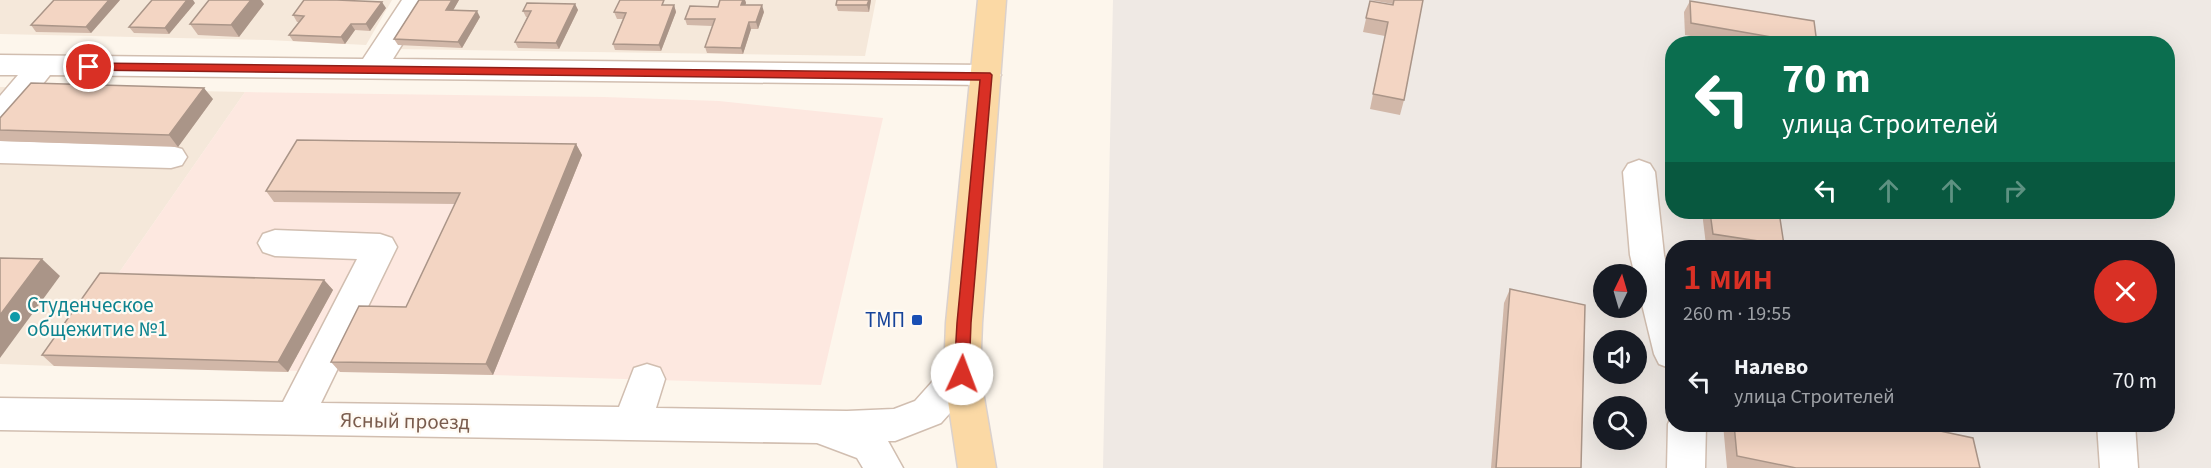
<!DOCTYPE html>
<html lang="ru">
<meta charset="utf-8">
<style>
body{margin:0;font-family:"Source Sans 3",sans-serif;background:#242831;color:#f1f3f6;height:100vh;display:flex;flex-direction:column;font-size:22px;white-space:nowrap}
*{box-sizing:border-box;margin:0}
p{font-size:20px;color:#9ea1a6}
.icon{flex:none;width:33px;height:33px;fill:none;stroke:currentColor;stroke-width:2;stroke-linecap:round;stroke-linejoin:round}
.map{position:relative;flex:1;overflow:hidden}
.panel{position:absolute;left:1665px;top:240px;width:510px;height:192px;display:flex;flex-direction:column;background:#171b24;border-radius:24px;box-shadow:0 6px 24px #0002}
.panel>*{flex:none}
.hud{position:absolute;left:1665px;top:36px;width:510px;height:183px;border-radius:24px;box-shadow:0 6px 24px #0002;background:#0b6e4f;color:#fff;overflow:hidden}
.needle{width:39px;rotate:5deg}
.tools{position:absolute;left:1593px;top:264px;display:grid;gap:12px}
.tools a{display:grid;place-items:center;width:54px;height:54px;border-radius:50%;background:#171b24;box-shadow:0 6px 24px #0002;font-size:30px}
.pin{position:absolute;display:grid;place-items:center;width:51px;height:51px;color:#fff;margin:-26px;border:3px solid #fff;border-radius:50%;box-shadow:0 2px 6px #0007}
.me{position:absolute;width:66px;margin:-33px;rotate:2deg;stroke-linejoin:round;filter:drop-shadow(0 0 4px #0008)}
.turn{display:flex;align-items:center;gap:21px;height:126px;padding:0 18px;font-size:27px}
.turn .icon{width:78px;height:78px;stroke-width:2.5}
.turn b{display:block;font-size:42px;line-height:51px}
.lanes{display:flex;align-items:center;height:57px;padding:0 18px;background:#0003;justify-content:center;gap:30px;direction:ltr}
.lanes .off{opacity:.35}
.round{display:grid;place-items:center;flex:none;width:63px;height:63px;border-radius:32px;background:#242831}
.head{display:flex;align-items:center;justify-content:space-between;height:102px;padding:0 18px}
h1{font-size:36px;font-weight:600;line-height:45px;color:#d93025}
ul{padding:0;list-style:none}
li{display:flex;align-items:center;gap:18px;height:78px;padding:0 18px}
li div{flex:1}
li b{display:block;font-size:22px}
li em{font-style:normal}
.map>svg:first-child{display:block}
</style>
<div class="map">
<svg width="2211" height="468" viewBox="0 0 2211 468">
<rect width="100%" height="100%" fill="#fdf6ec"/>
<!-- residential -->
<g fill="#f5e8da">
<path d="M0 0H392L366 45 268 40 0 34Z"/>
<path d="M423 0H876L865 56 395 49Z"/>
<path d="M0 87 245 92 54 366 0 364Z"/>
</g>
<!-- commercial -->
<path fill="#fde8e0" d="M245 92 604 97 719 101 883 118 821 385 493 375 54 366Z"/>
<!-- industrial -->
<path fill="#efe9e4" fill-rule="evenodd" d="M1113 0H2211V468H1103ZM1672 44H2168V212H1672ZM1672 248H2168V424H1672ZM1604 274H1636V308H1604ZM1604 340H1636V374H1604ZM1604 406H1636V440H1604Z"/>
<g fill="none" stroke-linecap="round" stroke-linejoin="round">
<defs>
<g id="minor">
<path d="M402 0H430L393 59 986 65 996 68 1001 75 996 82 986 85 50 75 11 124 0 127V96L18 75H0V55L363 59Z"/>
<path d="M0 141 171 146 182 149 187 157 182 165 171 168 0 163Z"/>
<path d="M1639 160 1650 164 1655 172 1664 255 1672 288V369L1659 364 1654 354 1630 255 1623 172 1628 164Z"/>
<path d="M275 230 380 234 392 238 397 247 321 403 619 407 634 368 647 364 660 368 665 379 656 408 847 411 894 409 915 401 949 363 962 359 975 363 980 374 975 385 941 423 895 441H888L903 468H863L857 458 817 443 0 430V398L283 402 357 259 275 256 263 252 258 243 263 234Z"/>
<path d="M1672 415V424H1706L1705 468H1667L1668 424Z"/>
<path d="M2097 424H2135L2138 468H2100Z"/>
</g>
<path id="major" d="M978 0H1006L982 323 980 374 996 468H958L944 374 946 323Z"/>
</defs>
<!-- minor casing -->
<use href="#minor" stroke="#d1beb0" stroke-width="3"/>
<!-- major casing -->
<use href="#major" stroke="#dad1cd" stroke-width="3"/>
<!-- minor -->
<use href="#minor" fill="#fff" fill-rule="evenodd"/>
<!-- major -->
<use href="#major" fill="#fbd9a5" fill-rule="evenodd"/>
</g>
<!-- wall -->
<g fill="#d1b7a8">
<path d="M120 0 91 33 36 32 31 25Z"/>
<path d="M419 0H459L453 10 480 17 462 48 398 45 394 39Z"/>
<path d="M720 0H745L746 3 745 5 764 12 758 29H751L743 54 707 53 705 47 712 26 687 25 685 19 718 7Z"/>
<path d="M871 0 869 12 838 11 836 5Z"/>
<path d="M1370 0H1423L1404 100 1400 115 1370 109 1385 36 1363 32 1370 1 1393 5V4Z"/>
<path d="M1690 1 1817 44H1738L1685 35 1684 12Z"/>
<path d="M195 3 169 34 134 33 129 27Z"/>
<path d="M264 4 239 37 198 35 190 24Z"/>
<path d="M575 4 578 10 559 49 518 48 515 42 527 17H526L523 11Z"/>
<path d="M666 5H674L676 12 661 51 615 50 613 44 623 19H617L614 12Z"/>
<path d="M386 8 370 31 355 30 345 44 293 41 289 35 299 22H297L293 15Z"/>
<path d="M213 99 178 147 0 141V130Z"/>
<path d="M576 144 582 155 493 375 340 372 331 362 406 307 455 204 274 202 266 191Z"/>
<path d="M1702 212H1779L1784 245 1783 248H1723L1706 245Z"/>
<path d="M324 280 333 290 288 372 54 366 42 355Z"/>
<path d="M1510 289 1581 468H1491L1504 303Z"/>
<path d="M1723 424H1907L1980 468H1727Z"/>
</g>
<!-- shaded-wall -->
<g fill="#aa9588">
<path d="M109 0H120L91 33 86 27Z"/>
<path d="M187 0H193L195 3 169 34 165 28Z"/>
<path d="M251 0H261L264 4 239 37 231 25Z"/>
<path d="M452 0H459L450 16 446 10Z"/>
<path d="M743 0H745L746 3 743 12 741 5Z"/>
<path d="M869 0H871L869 12 867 5Z"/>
<path d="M382 2 386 8 370 31 366 24Z"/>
<path d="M575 4 578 10 559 49 556 43Z"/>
<path d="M674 5 676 12 661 51 659 45Z"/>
<path d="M762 5 764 12 758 29 756 22Z"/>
<path d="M477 11 480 17 462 48 458 42Z"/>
<path d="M749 22 751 29 743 54 741 48Z"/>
<path d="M351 24 355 30 345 44 341 37Z"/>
<path d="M204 88 213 99 178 147 169 135Z"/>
<path d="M576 144 582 155 493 375 486 364Z"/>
<path d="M42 259 60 276 0 358V315Z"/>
<path d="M324 280 333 290 288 372 278 362Z"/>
</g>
<!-- building -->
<g fill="#f3d5c3" stroke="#aa9588" stroke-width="1.5">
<path d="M54 0H109L86 27 31 25Z"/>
<path d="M152 0H187L165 28 129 27Z"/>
<path d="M209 0H251L231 25 190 24Z"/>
<path d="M304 0H337L382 2 366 24H351L341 37 289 35 304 16 293 15Z"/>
<path d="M419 0H452L446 10 477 11 458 42 394 39Z"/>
<path d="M620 0H664L662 5H674L659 45 613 44 626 13 614 12Z"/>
<path d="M720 0H743L741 5H762L756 22H749L741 48 705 47 715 19H685L690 6 718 7Z"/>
<path d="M837 0H869L867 5H836Z"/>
<path d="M1394 0H1423L1404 100 1373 94 1388 22 1366 18 1370 1 1393 5Z"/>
<path d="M1690 1 1814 21 1817 44H1811L1691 23Z"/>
<path d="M527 3 575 4 556 43 515 42 531 11H523Z"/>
<path d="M31 83 204 88 169 135 0 130V118Z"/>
<path d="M297 140 576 144 486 364 331 362 359 306 406 307 460 193 266 191Z"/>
<path d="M1710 212H1779L1784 245 1713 234Z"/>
<path d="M0 258 42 259 0 315Z"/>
<path d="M100 273 324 280 278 362 42 355Z"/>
<path d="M1510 289 1585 305 1581 468H1496Z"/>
<path d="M1734 424H1907L1973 438 1980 468H1796L1737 456Z"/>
</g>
<!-- route -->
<path fill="#d93025" stroke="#8d1f18" stroke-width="1.5" d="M89 63 990 73 992 75 971 323 969 374 967 379 962 381 957 379 954 374 957 323 980 80 85 70 83 67Z"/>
<!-- markers -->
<circle fill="#0f9aa8" stroke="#fffaf3" stroke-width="2" cx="15" cy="317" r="6"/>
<rect fill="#1a4fb4" stroke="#fffaf3" stroke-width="2" x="911" y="314" width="12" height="12" rx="3"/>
<g text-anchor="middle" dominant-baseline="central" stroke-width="4.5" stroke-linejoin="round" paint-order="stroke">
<!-- culture labels -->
<g font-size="21" fill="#0d838f" stroke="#fffaf3" text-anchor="start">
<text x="27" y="305">Студенческое<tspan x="27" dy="24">общежитие №1</tspan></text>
</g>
<!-- transit labels -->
<g font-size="21" fill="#164399" stroke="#fffaf3" text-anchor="end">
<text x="905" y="320">ТМП</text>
</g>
<!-- street labels -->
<g font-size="21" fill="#7a5c4d" stroke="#fffaf3">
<text transform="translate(405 421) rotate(1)">Ясный проезд</text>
</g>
</g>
</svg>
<div class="tools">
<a><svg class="needle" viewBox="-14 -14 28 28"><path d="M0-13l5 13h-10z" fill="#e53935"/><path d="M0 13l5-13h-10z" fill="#9ea1a6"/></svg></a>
<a><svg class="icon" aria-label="sound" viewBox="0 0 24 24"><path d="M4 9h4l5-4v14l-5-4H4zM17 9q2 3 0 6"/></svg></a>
<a><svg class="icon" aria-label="search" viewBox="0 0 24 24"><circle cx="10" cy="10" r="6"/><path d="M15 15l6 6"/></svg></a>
</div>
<div class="pin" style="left:89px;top:67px;background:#d93025"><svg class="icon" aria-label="arrive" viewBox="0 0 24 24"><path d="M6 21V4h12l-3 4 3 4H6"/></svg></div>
<svg class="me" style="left:962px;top:374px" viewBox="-20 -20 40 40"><circle r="19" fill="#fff"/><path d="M0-13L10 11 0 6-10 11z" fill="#d93025"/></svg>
<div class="hud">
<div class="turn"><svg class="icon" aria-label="left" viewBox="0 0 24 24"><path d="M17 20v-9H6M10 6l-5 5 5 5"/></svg><div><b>70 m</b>улица Строителей</div></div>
<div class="lanes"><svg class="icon" aria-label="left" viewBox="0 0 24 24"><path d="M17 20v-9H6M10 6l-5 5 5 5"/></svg><svg class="icon off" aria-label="ahead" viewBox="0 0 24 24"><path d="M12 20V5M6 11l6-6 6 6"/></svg><svg class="icon off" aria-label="ahead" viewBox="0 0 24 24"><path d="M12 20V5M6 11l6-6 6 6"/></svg><svg class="icon off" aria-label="right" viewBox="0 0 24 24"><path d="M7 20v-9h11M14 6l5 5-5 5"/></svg></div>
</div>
<section class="panel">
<div class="head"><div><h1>1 мин</h1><p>260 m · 19:55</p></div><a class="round" style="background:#d93025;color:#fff"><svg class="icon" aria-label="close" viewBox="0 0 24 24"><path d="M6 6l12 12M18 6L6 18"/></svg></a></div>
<ul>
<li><svg class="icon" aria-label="left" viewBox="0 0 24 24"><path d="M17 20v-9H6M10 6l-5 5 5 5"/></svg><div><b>Налево</b><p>улица Строителей</p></div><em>70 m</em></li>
</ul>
</section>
</div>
